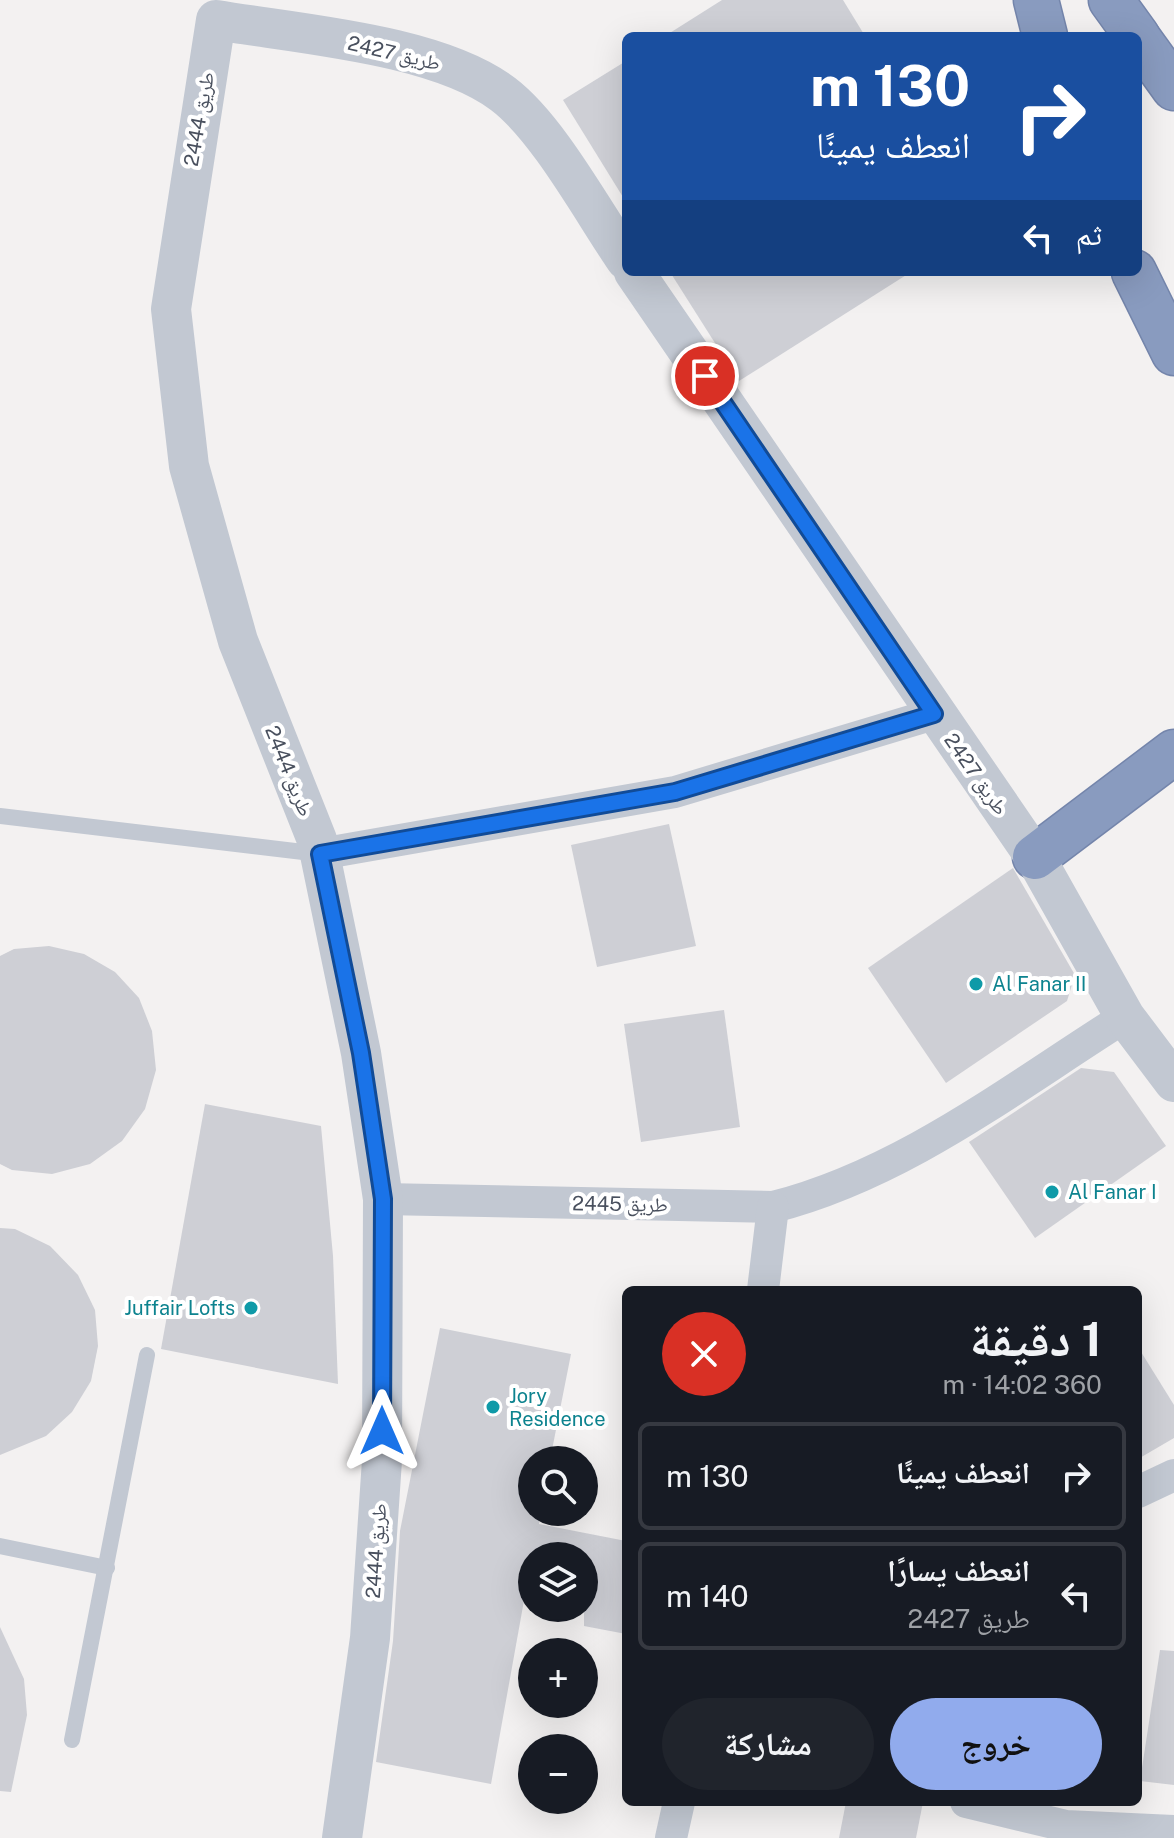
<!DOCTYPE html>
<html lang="ar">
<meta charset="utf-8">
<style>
body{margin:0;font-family:"Public Sans","Noto Naskh Arabic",sans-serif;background:#20242c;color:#f1f3f6;direction:rtl;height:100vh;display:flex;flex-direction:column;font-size:30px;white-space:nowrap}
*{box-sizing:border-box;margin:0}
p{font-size:26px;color:#9ea1a6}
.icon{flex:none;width:44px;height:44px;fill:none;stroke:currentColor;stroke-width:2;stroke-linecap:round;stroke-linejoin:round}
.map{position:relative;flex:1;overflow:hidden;direction:ltr}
.details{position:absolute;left:622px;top:1286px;width:520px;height:520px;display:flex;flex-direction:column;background:#171b24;border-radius:12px;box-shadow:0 8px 32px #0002;direction:rtl}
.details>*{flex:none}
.banner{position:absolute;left:622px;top:32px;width:520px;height:244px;border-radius:12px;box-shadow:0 8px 32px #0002;direction:rtl;background:#1a4fa0;color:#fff;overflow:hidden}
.tools{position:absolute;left:518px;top:1446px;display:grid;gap:16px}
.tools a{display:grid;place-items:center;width:80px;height:80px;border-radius:50%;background:#171b24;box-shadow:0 8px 32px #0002;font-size:40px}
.pin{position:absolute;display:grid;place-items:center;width:68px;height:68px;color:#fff;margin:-34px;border:4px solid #fff;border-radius:50%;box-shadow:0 2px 8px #0007}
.me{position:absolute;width:88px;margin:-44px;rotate:0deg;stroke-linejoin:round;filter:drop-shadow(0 0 6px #0008)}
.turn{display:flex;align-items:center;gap:28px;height:168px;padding:0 40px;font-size:36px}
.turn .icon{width:104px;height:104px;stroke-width:2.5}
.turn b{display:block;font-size:56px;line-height:68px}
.then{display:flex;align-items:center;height:76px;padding:0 40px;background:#0003;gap:16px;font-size:30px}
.round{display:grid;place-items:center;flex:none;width:84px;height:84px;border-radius:42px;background:#20242c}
.summary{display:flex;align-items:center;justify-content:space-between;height:136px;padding:0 40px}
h1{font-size:48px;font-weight:700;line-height:60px}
.action{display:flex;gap:16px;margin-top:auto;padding:16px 40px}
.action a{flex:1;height:92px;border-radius:48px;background:#91abed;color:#111;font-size:32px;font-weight:700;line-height:92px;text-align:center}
.action a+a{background:#20242c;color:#f1f3f6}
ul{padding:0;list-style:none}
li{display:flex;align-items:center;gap:24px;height:108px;margin:0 16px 12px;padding:0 24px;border:4px solid #363941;border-radius:12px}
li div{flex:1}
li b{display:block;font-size:30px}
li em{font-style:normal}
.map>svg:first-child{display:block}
</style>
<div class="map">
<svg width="1174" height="1838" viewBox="0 0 1174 1838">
<rect width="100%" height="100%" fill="#f3f1f1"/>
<!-- building -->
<g fill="#cecfd5">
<path d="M722 0H843L865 36H665Z"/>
<path d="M626 61V202L563 100Z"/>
<path d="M670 272H911L739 381Z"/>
<path d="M669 824 696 946 597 967 571 845Z"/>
<path d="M1013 868 1075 975 1067 1001 946 1083 868 968Z"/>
<path d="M49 946 84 954 115 972 139 998 152 1031 156 1070 145 1109 122 1141 90 1164 52 1174 12 1170 0 1164V956L14 949Z"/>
<path d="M724 1010 740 1127 641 1142 624 1024Z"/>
<path d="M1081 1068 1114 1072 1166 1146 1035 1238 969 1142Z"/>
<path d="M205 1104 321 1126 333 1256 338 1384 161 1349Z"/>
<path d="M0 1228 15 1229 50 1246 78 1275 95 1310 98 1346 91 1381 72 1412 46 1436 0 1455Z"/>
<path d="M440 1328 571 1354 550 1460H532V1512H541L539 1524 626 1541V1634L584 1626V1556H532L491 1784 376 1762 393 1641 400 1531Z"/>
<path d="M1138 1347 1174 1405V1438L1138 1459Z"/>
<path d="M0 1627 24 1679 27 1715 11 1792 0 1791Z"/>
<path d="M1160 1650 1174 1651V1785L1140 1781Z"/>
<path d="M846 1802H923L916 1838H839Z"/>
</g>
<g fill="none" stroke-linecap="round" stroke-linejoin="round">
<defs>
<g id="motorway">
<path d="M1036 0 1045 36"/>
<path d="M1111 0 1137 36"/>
<path d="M1138 38 1174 88"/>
<path d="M1134 272 1174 353"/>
<path d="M1035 857 1174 752"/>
</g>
</defs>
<!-- motorway casing -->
<use href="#motorway" stroke="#7485ab" stroke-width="47"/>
<!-- service -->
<g stroke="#c2c8d2" stroke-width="16">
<path d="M0 816 320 854"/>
<path d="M0 1546 107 1568"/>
<path d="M72 1740 147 1355"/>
</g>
<!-- minor -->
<g stroke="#c2c8d2" stroke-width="32">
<path d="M320 854 675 792 934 714"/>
<path d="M383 1199 773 1207C903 1174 1012 1088 1125 1017"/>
<path d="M763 1290 773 1207"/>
<path d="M1138 1492 1174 1475"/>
<path d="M966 1802 1066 1826 1174 1831"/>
<path d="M671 1838 679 1802"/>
</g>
<!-- tertiary -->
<g stroke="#c2c8d2" stroke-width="40">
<path d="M634 272 1035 857 1125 1017 1174 1082"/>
<path d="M342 1838 370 1638 382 1460 383 1199 361 1053 317 840 238 641 189 466 171 309 216 20C299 34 437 44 503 94 548 128 593 212 626 260"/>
</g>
<!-- motorway -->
<use href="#motorway" stroke="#899bbf" stroke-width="44"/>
</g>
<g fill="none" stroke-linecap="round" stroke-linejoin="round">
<defs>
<path id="route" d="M382 1431 383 1199 361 1053 320 854 675 792 934 714 705 376"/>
</defs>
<!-- route casing -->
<use href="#route" stroke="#114b97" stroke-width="20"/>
<!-- route -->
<use href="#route" stroke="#1a73e8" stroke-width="14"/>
</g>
<!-- markers -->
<g fill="#0f9aa8" stroke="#fff" stroke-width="3">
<circle cx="976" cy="984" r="8"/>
<circle cx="1052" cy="1192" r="8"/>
<circle cx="251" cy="1308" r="8"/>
<circle cx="493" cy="1407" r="8"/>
</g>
<g text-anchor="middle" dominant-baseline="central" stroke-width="8" stroke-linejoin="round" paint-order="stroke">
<!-- street labels -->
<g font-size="20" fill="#49505e" stroke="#fff">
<text transform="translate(394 53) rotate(13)">طريق 2427</text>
<text transform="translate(199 119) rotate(-80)">طريق 2444</text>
<text transform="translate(289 771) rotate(68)">طريق 2444</text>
<text transform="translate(976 774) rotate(55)">طريق 2427</text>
<text transform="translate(620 1204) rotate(1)">طريق 2445</text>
<text transform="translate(376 1551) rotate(-86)">طريق 2444</text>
</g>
<!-- culture labels -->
<g font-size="20" fill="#0d838f" stroke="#fff" text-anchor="start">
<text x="992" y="984">Al Fanar II</text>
<text x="1068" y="1192">Al Fanar I</text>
<text x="235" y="1308" text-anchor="end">Juffair Lofts</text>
<text x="509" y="1396">Jory<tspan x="509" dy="23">Residence</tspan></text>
</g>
</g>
</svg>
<div class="tools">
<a><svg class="icon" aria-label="search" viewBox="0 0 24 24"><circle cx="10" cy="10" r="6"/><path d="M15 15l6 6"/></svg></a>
<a><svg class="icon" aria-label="layers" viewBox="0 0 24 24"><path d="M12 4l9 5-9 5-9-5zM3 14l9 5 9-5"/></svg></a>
<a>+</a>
<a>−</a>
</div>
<div class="pin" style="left:705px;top:376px;background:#d93025"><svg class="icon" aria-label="arrive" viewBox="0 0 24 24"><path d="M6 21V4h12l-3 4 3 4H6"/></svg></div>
<svg class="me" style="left:382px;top:1431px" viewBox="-20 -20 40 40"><path d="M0-17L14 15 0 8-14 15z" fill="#1a73e8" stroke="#fff" stroke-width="4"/></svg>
<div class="banner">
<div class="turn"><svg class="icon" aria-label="right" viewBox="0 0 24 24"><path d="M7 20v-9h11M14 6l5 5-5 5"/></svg><div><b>130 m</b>انعطف يمينًا</div></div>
<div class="then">ثم<svg class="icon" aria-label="left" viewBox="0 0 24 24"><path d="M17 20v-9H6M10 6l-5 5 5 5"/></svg></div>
</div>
<section class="details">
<div class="summary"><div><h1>1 دقيقة</h1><p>360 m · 14:02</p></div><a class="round" style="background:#d93025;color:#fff"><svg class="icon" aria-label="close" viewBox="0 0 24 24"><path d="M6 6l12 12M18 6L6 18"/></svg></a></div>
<ul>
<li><svg class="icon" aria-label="right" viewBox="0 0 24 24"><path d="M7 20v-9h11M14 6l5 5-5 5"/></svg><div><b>انعطف يمينًا</b></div><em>130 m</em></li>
<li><svg class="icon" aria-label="left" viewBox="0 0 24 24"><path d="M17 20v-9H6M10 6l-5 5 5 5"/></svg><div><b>انعطف يسارًا</b><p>طريق 2427</p></div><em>140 m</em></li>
</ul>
<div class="action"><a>خروج</a><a>مشاركة</a></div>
</section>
</div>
